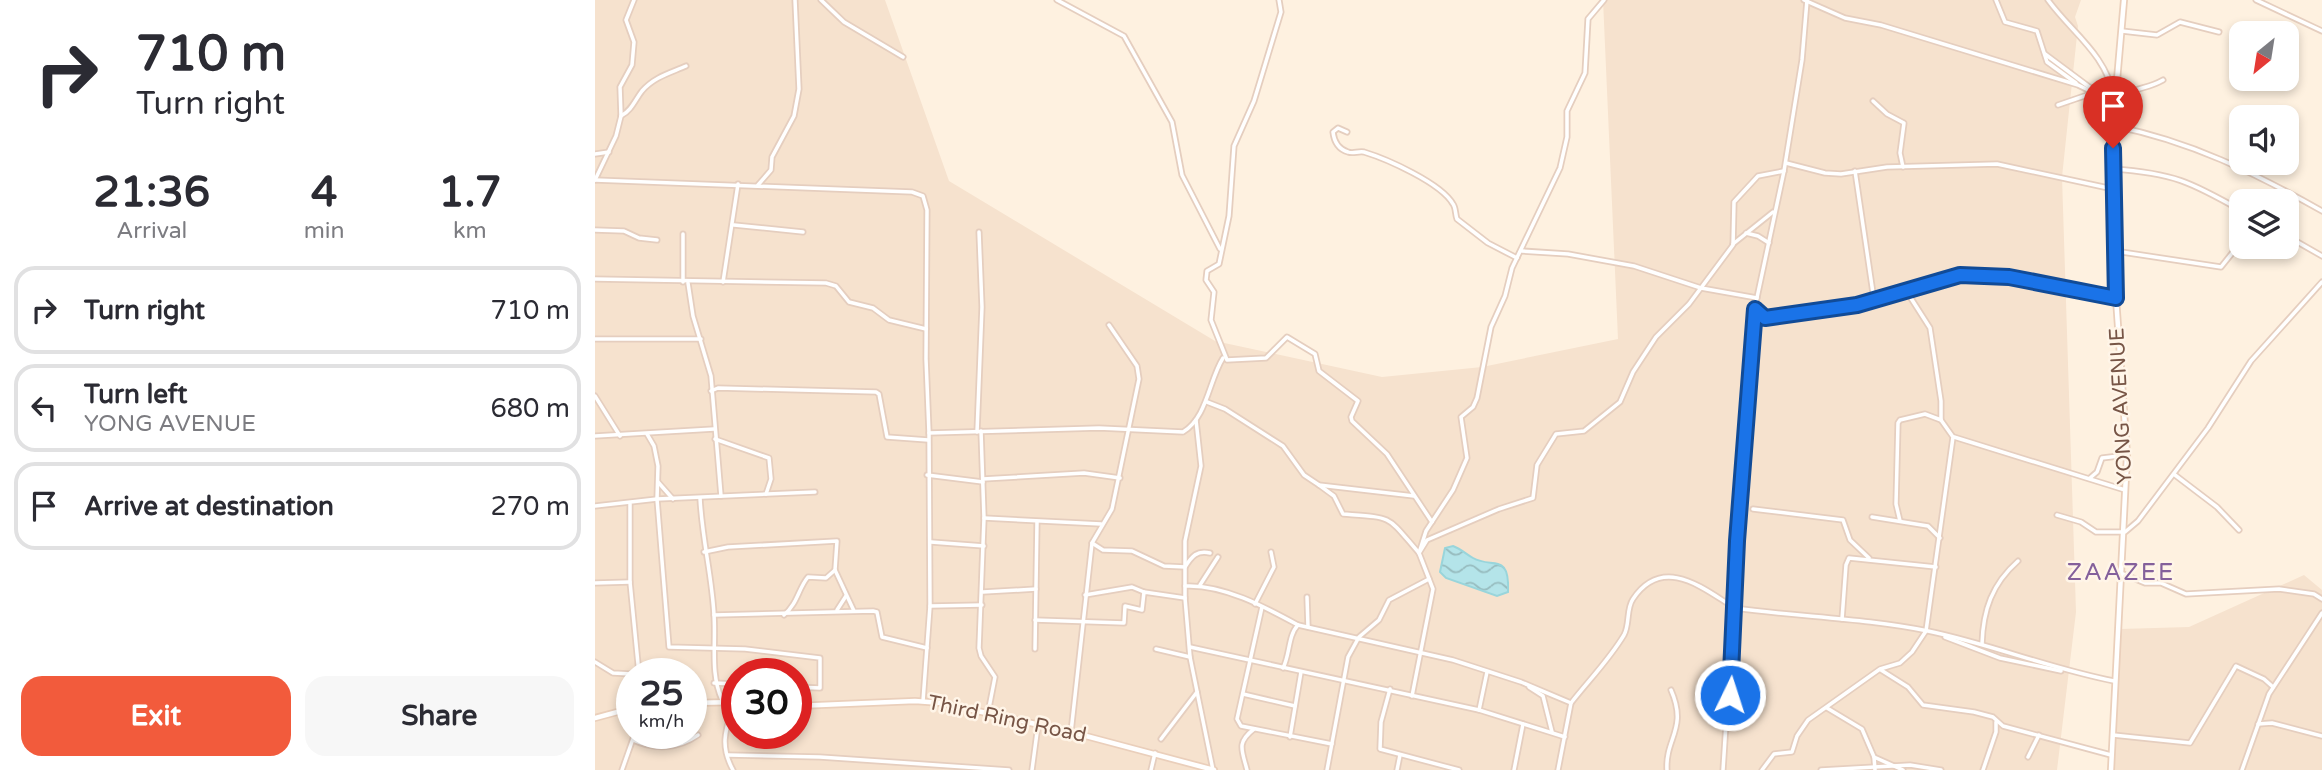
<!DOCTYPE html>
<style>
body{margin:0;font-family:"Varela Round",sans-serif;background:#f7f7f7;color:#2b2b33;height:100vh;display:flex;flex-direction:column;font-size:26px;white-space:nowrap}
*{box-sizing:border-box;margin:0}
p{font-size:23px;color:#7c7c81}
.icon{flex:none;width:38px;height:38px;fill:none;stroke:currentColor;stroke-width:2;stroke-linecap:round;stroke-linejoin:round}
.map{position:relative;flex:1;overflow:hidden}
.sheet{display:flex;flex-direction:column;background:#fff;width:595px}
.sheet>*{flex:none}
.hud{background:#fff;color:#2b2b33;overflow:hidden}
.needle{width:46px;rotate:210deg}
.buttons{position:absolute;left:1634px;top:21px;display:grid;gap:14px}
.buttons a{display:grid;place-items:center;width:70px;height:70px;border-radius:14px;background:#fff;box-shadow:0 4px 10px #0003;font-size:35px}
.speed{position:absolute;left:21px;top:658px;display:flex;gap:14px;font-size:35px;font-weight:700;text-align:center}
.speed>*{display:grid;place-content:center;width:91px;height:91px;border-radius:50%;background:#fff;box-shadow:0 4px 10px #0003;line-height:1}
.speed small{font-size:18px;font-weight:400}
.speed .limit{border:10px solid #d22;background:#fff;color:#111}
.pin{position:absolute;display:grid;place-items:center;width:60px;height:60px;color:#fff;margin:-72px -30px;border-radius:50% 50% 50% 0;rotate:-45deg;box-shadow:0 0 7px #0007}
.pin .icon{rotate:45deg}
.me{position:absolute;width:77px;margin:-38px;rotate:4deg;stroke-linejoin:round;filter:drop-shadow(0 0 5px #0008)}
.turn{display:flex;align-items:center;gap:24px;height:147px;padding:0 21px;font-size:32px}
.turn .icon{width:91px;height:91px;stroke-width:2.5}
.turn b{display:block;font-size:49px;line-height:60px}
.eta{display:flex;justify-content:space-evenly;align-items:center;height:119px;text-align:center}
.eta b{font-size:42px;font-weight:700;line-height:49px}
.button{display:flex;gap:14px;margin-top:auto;padding:14px 21px}
.button a{flex:1;height:80px;border-radius:21px;background:#f25b3c;color:#fff;font-size:28px;font-weight:700;line-height:80px;text-align:center}
.button a+a{background:#f7f7f7;color:#2b2b33}
ul{padding:0;list-style:none}
li{display:flex;align-items:center;gap:21px;height:88px;margin:0 14px 10px;padding:0 7px;border:4px solid #e1e1e2;border-radius:21px}
li div{flex:1}
li b{display:block;font-size:26px}
li em{font-style:normal}
main{display:flex;flex:1;min-height:0}
.map>svg:first-child{display:block}
</style>
<main>
<section class="sheet">
<div class="hud">
<div class="turn"><svg class="icon" aria-label="right" viewBox="0 0 24 24"><path d="M7 20v-9h11M14 6l5 5-5 5"/></svg><div><b>710 m</b>Turn right</div></div>
</div>
<div class="eta">
<div><b>21:36</b><p>Arrival</p></div>
<div><b>4</b><p>min</p></div>
<div><b>1.7</b><p>km</p></div>
</div>
<ul>
<li><svg class="icon" aria-label="right" viewBox="0 0 24 24"><path d="M7 20v-9h11M14 6l5 5-5 5"/></svg><div><b>Turn right</b></div><em>710 m</em></li>
<li><svg class="icon" aria-label="left" viewBox="0 0 24 24"><path d="M17 20v-9H6M10 6l-5 5 5 5"/></svg><div><b>Turn left</b><p>YONG AVENUE</p></div><em>680 m</em></li>
<li><svg class="icon" aria-label="arrive" viewBox="0 0 24 24"><path d="M6 21V4h12l-3 4 3 4H6"/></svg><div><b>Arrive at destination</b></div><em>270 m</em></li>
</ul>
<div class="button"><a>Exit</a><a>Share</a></div>
</section>
<div class="map">
<svg width="1727" height="770" viewBox="0 0 1727 770">
<defs>
<pattern id="water-waves" width="16" height="10" patternUnits="userSpaceOnUse" patternTransform="scale(1.75)"><rect width="16" height="10" fill="#b4e4e9"/><path d="M0 5q4-4 8 0t8 0" fill="none" stroke="#97bcbf"/></pattern>
</defs>
<rect width="100%" height="100%" fill="#fef1e0"/>
<!-- residential -->
<g fill="#f6e2ce" fill-rule="evenodd">
<path d="M0 0H290L354 181 620 341 787 377 887 367 1023 339 1008 0H1486L1480 17 1483 26 1467 177 1481 612 1462 770H0ZM37 674H96V733H37ZM142 674H201V733H142Z"/>
<path d="M1709 575 1727 590V770H1519L1525 629 1594 627Z"/>
</g>
<!-- water -->
<path fill="url(#water-waves)" stroke="#99d5db" stroke-width="2" d="M858 546C866 549 871 554 878 558 897 569 915 552 913 592L902 596 851 578 845 572 850 548Z"/>
<g fill="none" stroke-linecap="round" stroke-linejoin="round">
<defs>
<g id="street">
<path d="M226 0 249 22 308 57"/>
<path d="M462 0 529 36 577 122 587 175 625 249"/>
<path d="M684 0 686 12 659 101 639 146 634 216 624 264 612 271 611 280 619 292 616 320 632 360 671 358 692 337 720 354 724 371 763 401 756 417 757 421 792 454 837 522"/>
<path d="M1209 0 1250 18 1286 25 1483 85 1520 103C1539 85 1549 91 1568 80"/>
<path d="M1401 0 1410 22 1442 31 1452 62 1481 83"/>
<path d="M1453 0C1477 33 1511 54 1519 97"/>
<path d="M1661 0 1727 31"/>
<path d="M1527 31 1562 35 1585 22 1624 32"/>
<path d="M1450 54 1501 92 1463 105"/>
<path d="M1278 101 1292 114 1309 123 1305 153 1308 167"/>
<path d="M26 116C37 110 40 100 47 91 59 77 75 73 91 66"/>
<path d="M1519 126C1595 141 1660 173 1727 211"/>
<path d="M752 132 743 128 738 132C739 141 743 149 753 152 758 154 763 151 769 152 792 159 846 183 858 204 861 208 860 214 862 219L893 243 922 258"/>
<path d="M0 154 14 152"/>
<path d="M1191 163 1230 173 1246 174 1292 167 1402 164 1518 189"/>
<path d="M1518 169C1578 173 1596 182 1647 211"/>
<path d="M1260 171 1279 300"/>
<path d="M0 180 317 192 328 196 332 210 331 359 334 433"/>
<path d="M0 180 21 136 26 116 25 87 37 65 39 42 31 20 39 0"/>
<path d="M163 185 176 170 177 157 199 116 204 89 200 0"/>
<path d="M139 225 208 232"/>
<path d="M0 230 29 231 44 238 62 240"/>
<path d="M1151 233 1163 236 1174 243"/>
<path d="M1692 236 1727 256"/>
<path d="M1138 244 1178 212"/>
<path d="M927 251 973 254 1039 266 1106 288 1162 298"/>
<path d="M1520 251 1626 267 1638 252"/>
<path d="M0 279 231 283 241 286 254 302 278 308 294 320 331 329"/>
<path d="M88 282V234"/>
<path d="M128 282 143 184"/>
<path d="M93 283 98 316 116 376 126 496"/>
<path d="M1160 309 1170 319 1262 305 1365 275 1414 277 1521 298"/>
<path d="M0 339H106"/>
<path d="M116 391 123 388 281 392 284 394 292 437 333 440"/>
<path d="M0 396 25 436"/>
<path d="M612 402 630 409 688 446 709 475 724 485 819 496"/>
<path d="M601 420 606 466 590 541V598L595 657 618 770"/>
<path d="M386 431 389 518 384 648 386 656 400 677 393 713"/>
<path d="M382 432 387 307 384 232"/>
<path d="M52 434 59 446 63 466 62 499 74 647 150 649 225 658V688L201 687"/>
<path d="M0 436 119 429"/>
<path d="M1359 437 1530 490"/>
<path d="M120 439 174 458 176 479 171 494"/>
<path d="M332 475 388 482"/>
<path d="M1580 475 1622 507 1644 530"/>
<path d="M1495 478 1502 472 1507 458 1532 455"/>
<path d="M388 479 489 473 525 478"/>
<path d="M63 482 78 499"/>
<path d="M724 485 739 496 748 514C800 518 791 515 824 553L832 540 904 509 938 498 942 465 961 434 989 431 1025 402 1038 372 1061 337 1094 304 1138 245 1139 202 1163 176 1189 171"/>
<path d="M105 498C107 539 117 576 119 615 121 645 115 673 127 700"/>
<path d="M35 504V582L44 674"/>
<path d="M0 506 62 499 220 492"/>
<path d="M1158 509 1248 520 1255 540 1274 558"/>
<path d="M1462 515 1486 522 1501 532H1530L1543 521 1613 428 1656 361 1727 282"/>
<path d="M1277 517 1333 526 1345 538"/>
<path d="M389 518 506 524"/>
<path d="M1305 521 1301 504 1303 423 1305 420 1330 414 1346 420"/>
<path d="M336 542 389 546"/>
<path d="M497 543 508 550 537 551 569 566 590 567C597 556 602 550 615 553"/>
<path d="M109 552 133 547 242 541 240 570 231 578 213 577C203 589 203 603 189 615"/>
<path d="M240 570 259 611"/>
<path d="M1526 573 1550 583H1566L1591 594 1684 589 1719 594 1727 599"/>
<path d="M0 583 35 582"/>
<path d="M605 585 623 557"/>
<path d="M590 586C628 584 670 607 703 625"/>
<path d="M388 592 441 589"/>
<path d="M490 595 537 587 549 592"/>
<path d="M712 597 713 627"/>
<path d="M660 604 679 567 676 552"/>
<path d="M335 606 387 605"/>
<path d="M667 607 642 719 646 726 737 744"/>
<path d="M242 610 251 596"/>
<path d="M119 615 278 611 282 612 287 637 332 648"/>
<path d="M1247 619 1251 565 1254 558 1341 567"/>
<path d="M440 620 529 623 530 606 547 610 549 592 590 598"/>
<path d="M1350 637 1405 658 1466 671"/>
<path d="M1387 644C1388 610 1397 584 1423 561"/>
<path d="M595 647 884 710 970 737"/>
<path d="M440 649 442 522"/>
<path d="M561 649 595 657"/>
<path d="M0 662 18 673 37 674"/>
<path d="M688 668C695 655 693 635 703 625L858 660 926 682 976 703 963 770"/>
<path d="M1286 670 1313 687 1328 705 1379 712 1398 717 1408 726 1516 755"/>
<path d="M119 683 142 684"/>
<path d="M934 687 948 696 957 732"/>
<path d="M795 689 786 722 785 749 864 770"/>
<path d="M648 694 700 706"/>
<path d="M817 696 838 589 824 553 831 531 858 490 872 458 866 417 878 407 882 398 896 327 910 296 917 268 965 168 972 137V111L990 73 993 19 1009 0"/>
<path d="M328 701 335 606 334 433 504 428 588 432C612 418 614 380 628 358"/>
<path d="M976 703C994 680 1014 660 1029 635 1035 624 1031 609 1038 599 1069 553 1111 591 1140 608 1204 617 1269 618 1333 631 1396 644 1456 669 1519 681"/>
<path d="M1232 708 1267 729 1279 757 1308 770"/>
<path d="M884 710 892 672"/>
<path d="M1663 724 1677 723 1727 736"/>
<path d="M476 732 497 543 517 509 544 379 542 366 514 325"/>
<path d="M1518 735 1595 743 1641 666 1669 679 1678 687"/>
<path d="M695 737 706 672"/>
<path d="M566 739 602 692"/>
<path d="M38 740C60 750 83 749 103 735"/>
<path d="M133 755 225 757 414 770"/>
<path d="M1279 757 1280 770"/>
<path d="M1433 757 1444 735"/>
<path d="M27 770 40 733"/>
<path d="M138 770C124 745 131 729 139 702"/>
<path d="M437 770 443 725"/>
<path d="M556 770 560 753"/>
<path d="M652 770C647 750 641 743 659 729"/>
<path d="M732 770 753 657 764 637 784 620 794 600 834 579"/>
<path d="M802 770 805 755"/>
<path d="M919 770 928 724"/>
<path d="M1072 770C1070 738 1093 729 1076 690"/>
<path d="M1128 770 1157 321 1189 171 1207 60 1212 0"/>
<path d="M1167 770 1179 754 1197 752 1202 736 1213 720 1285 669 1305 663 1317 652 1331 631 1358 437 1346 420V401L1335 328 1312 292"/>
<path d="M1226 770 1315 765 1346 770"/>
<path d="M1388 770 1401 732V722"/>
<path d="M1647 770 1674 694 1727 613"/>
</g>
<g id="secondary">
<path d="M96 703 142 702"/>
<path d="M201 706 320 701 347 703 476 732 619 770"/>
<path d="M0 718 37 708"/>
<path d="M1516 770 1532 455 1521 298 1518 169 1520 103 1529 0"/>
</g>
</defs>
<!-- street casing -->
<use href="#street" stroke="#e5cebf" stroke-width="7"/>
<!-- secondary casing -->
<use href="#secondary" stroke="#eacfbb" stroke-width="8"/>
<!-- street -->
<use href="#street" stroke="#fff" stroke-width="3.5"/>
<!-- secondary -->
<use href="#secondary" stroke="#fff" stroke-width="4.5"/>
</g>
<g fill="none" stroke-linecap="round" stroke-linejoin="round">
<defs>
<path id="route" d="M1135 695 1142 541 1160 309 1170 318 1262 305 1365 275 1414 277 1521 298 1518 148"/>
</defs>
<!-- route casing -->
<use href="#route" stroke="#114b97" stroke-width="18"/>
<!-- route -->
<use href="#route" stroke="#1a73e8" stroke-width="12"/>
</g>
<g text-anchor="middle" dominant-baseline="central" stroke-width="5" stroke-linejoin="round" paint-order="stroke">
<!-- street labels -->
<g font-size="21" fill="#775546" stroke="#fff5e8">
<text transform="translate(1526 406) rotate(-93)">YONG AVENUE</text>
<text transform="translate(412 719) rotate(12)">Third Ring Road</text>
</g>
<!-- quarter labels -->
<g font-size="24" letter-spacing="2" fill="#84609b" stroke="#fff5e8">
<text x="1526" y="572">ZAAZEE</text>
</g>
</g>
</svg>
<div class="buttons">
<a><svg class="needle" viewBox="-14 -14 28 28"><path d="M0-13l5 13h-10z" fill="#e53935"/><path d="M0 13l5-13h-10z" fill="#7c7c81"/></svg></a>
<a><svg class="icon" aria-label="sound" viewBox="0 0 24 24"><path d="M4 9h4l5-4v14l-5-4H4zM17 9q2 3 0 6"/></svg></a>
<a><svg class="icon" aria-label="layers" viewBox="0 0 24 24"><path d="M12 4l9 5-9 5-9-5zM3 14l9 5 9-5"/></svg></a>
</div>
<div class="speed"><div>25<small>km/h</small></div><div class="limit">30</div></div>
<div class="pin" style="left:1518px;top:148px;background:#d93025"><svg class="icon" aria-label="arrive" viewBox="0 0 24 24"><path d="M6 21V4h12l-3 4 3 4H6"/></svg></div>
<svg class="me" style="left:1135px;top:695px" viewBox="-20 -20 40 40"><circle r="17" fill="#1a73e8" stroke="#fff" stroke-width="3"/><path d="M0-11L8 9 0 5-8 9z" fill="#fff"/></svg>
</div>
</main>
